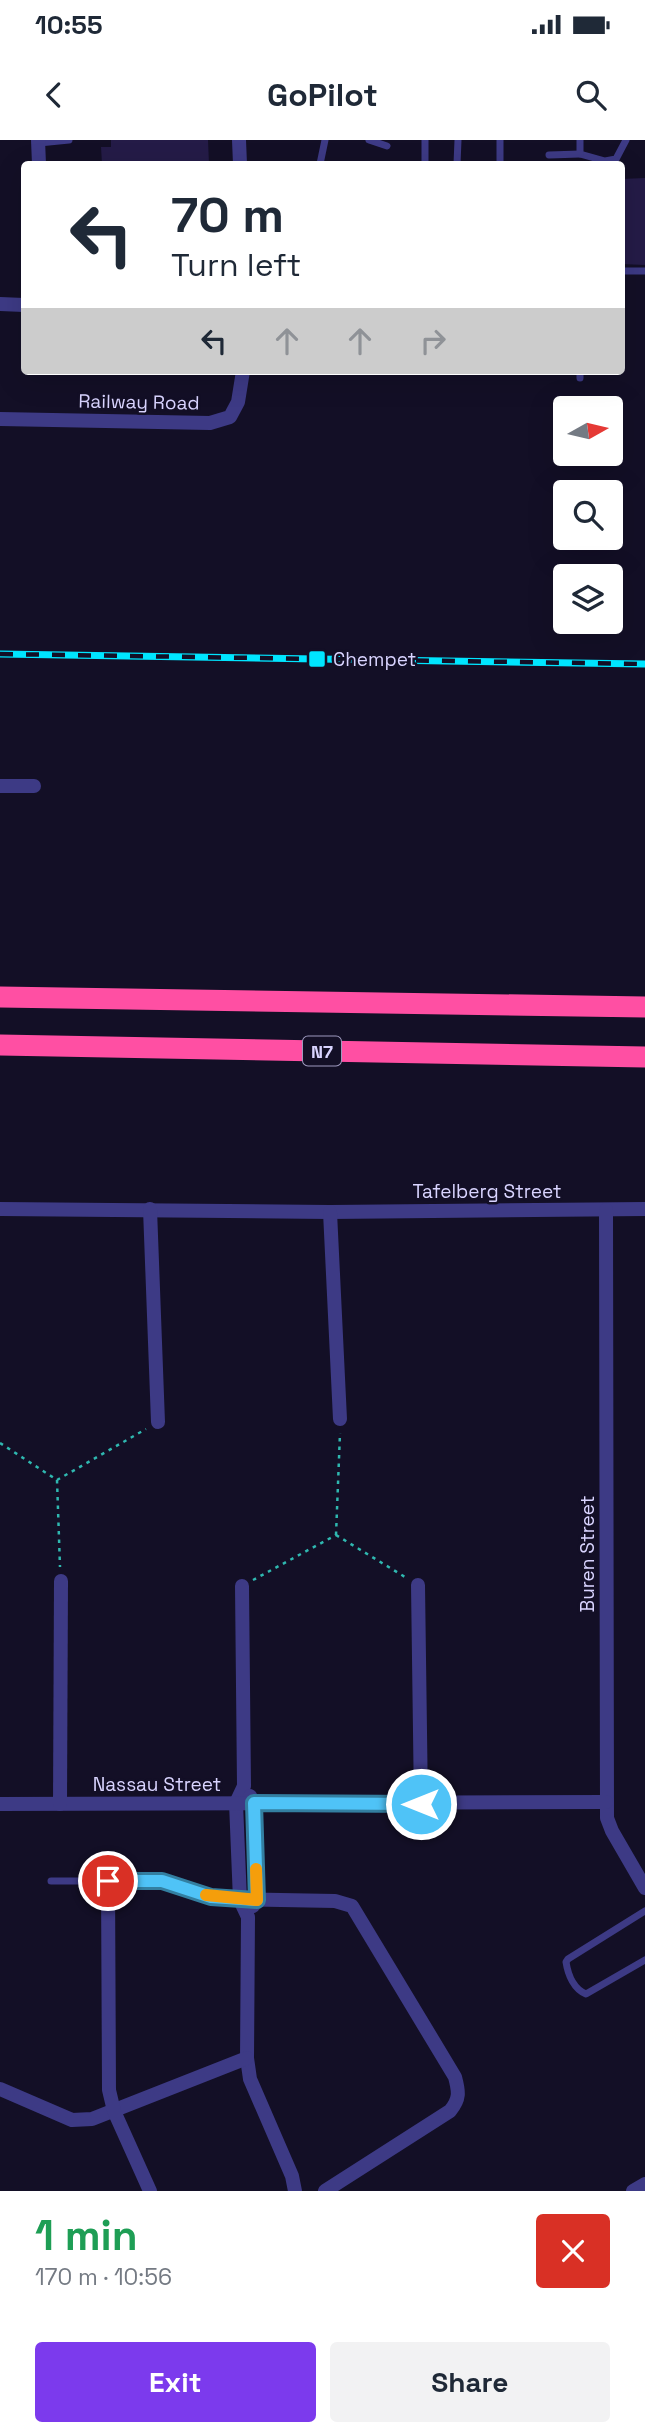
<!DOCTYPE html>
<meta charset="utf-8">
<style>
body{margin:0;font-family:"Space Grotesk",sans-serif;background:#f2f2f3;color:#1f2937;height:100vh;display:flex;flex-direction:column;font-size:26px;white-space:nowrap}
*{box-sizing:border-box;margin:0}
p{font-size:23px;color:#747a83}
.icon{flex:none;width:38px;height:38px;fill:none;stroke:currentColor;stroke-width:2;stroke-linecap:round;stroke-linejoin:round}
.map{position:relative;height:2051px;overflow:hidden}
.drawer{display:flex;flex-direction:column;background:#fff;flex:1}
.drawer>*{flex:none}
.banner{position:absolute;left:21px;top:21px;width:604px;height:214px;border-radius:7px;box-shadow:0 7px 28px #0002;background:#fff;color:#1f2937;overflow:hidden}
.needle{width:46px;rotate:82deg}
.fabs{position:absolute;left:553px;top:256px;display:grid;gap:14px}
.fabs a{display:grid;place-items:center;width:70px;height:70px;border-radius:7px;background:#fff;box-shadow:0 7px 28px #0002;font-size:35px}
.pin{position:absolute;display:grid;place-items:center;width:60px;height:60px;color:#fff;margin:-30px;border:4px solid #fff;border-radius:50%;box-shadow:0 2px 7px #0007}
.me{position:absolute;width:77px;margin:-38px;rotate:270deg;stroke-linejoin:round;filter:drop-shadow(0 0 5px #0008)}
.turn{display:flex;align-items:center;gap:24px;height:147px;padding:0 35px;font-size:32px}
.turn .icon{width:91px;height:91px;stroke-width:2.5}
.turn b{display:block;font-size:49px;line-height:60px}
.lanes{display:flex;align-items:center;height:66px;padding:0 35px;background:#0003;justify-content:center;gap:35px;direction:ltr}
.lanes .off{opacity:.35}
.round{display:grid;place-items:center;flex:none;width:74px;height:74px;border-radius:7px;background:#f2f2f3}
.overview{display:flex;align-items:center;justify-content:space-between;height:119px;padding:0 35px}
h1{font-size:42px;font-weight:700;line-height:52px;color:#1e9e55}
.button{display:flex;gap:14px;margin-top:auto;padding:14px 35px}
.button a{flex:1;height:80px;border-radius:7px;background:#7c3aed;color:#fff;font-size:28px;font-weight:700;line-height:80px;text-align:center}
.button a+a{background:#f2f2f3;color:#1f2937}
.status{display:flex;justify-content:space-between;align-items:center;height:49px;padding:0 35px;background:#fff;direction:ltr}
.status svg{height:19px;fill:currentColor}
header{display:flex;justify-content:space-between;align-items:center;height:91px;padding:0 35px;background:#fff;font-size:32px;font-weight:700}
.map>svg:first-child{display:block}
</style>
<div class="status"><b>10:55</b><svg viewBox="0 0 49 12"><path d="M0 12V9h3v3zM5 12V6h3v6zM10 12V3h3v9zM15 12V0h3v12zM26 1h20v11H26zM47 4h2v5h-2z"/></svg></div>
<header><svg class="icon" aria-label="back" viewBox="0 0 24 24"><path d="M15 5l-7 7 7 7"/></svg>GoPilot<svg class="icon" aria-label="search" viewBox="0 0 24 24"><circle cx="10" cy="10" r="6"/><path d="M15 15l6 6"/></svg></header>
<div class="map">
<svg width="645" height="2051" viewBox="0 0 645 2051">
<rect width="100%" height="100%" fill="#130f26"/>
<!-- building -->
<g fill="#241b47">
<path d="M111 0H208L209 24H102L101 7H111Z"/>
<path d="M645 38V125L621 124V39Z"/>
</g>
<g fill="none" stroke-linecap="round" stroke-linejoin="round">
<!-- path -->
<g stroke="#2fb8b0" stroke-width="2.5" stroke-dasharray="3.5 5" stroke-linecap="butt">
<path d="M0 1303 57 1340"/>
<path d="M57 1340 146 1289"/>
<path d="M57 1340 60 1427"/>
<path d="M336 1395 340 1293"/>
<path d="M336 1395 405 1437"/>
<path d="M253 1440 336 1395"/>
</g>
<!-- lane -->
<g stroke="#3d3a85" stroke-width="7">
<path d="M369 0 387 6"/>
<path d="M500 0V24"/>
<path d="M580 0V14L605 21 616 19 626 0"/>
<path d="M39 3 69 0"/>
<path d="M549 15 580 14"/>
<path d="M320 24 325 0"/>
<path d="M425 24V0"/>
<path d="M457 24 458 0"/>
<path d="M621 131H645"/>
<path d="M580 231V238"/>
<path d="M51 1741H108"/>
<path d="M645 1771 568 1819 566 1822C568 1835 574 1849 586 1854L645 1820"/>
</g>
<!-- street -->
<g stroke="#3d3a85" stroke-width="14">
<path d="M38 0 39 24"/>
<path d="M239 0 240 24"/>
<path d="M0 164 24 165"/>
<path d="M0 279 210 283 230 277 238 262 243 231"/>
<path d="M0 646H34"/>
<path d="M0 1069 330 1072 645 1069"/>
<path d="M150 1069 158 1282"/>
<path d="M606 1070 607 1678 612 1691 645 1748"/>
<path d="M330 1072 340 1279"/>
<path d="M418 1445 421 1664"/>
<path d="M242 1446 244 1646 236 1663 240 1760 248 1777 247 1918 250 1939 292 2036 295 2051"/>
<path d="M250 1656 254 1663 256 1760 253 1766"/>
<path d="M0 1664 606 1662"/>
<path d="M60 1664 61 1441"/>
<path d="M0 1949 72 1980 92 1979 247 1918"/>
<path d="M150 2051 114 1971 109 1950 108 1741H162L210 1757 226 1759 335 1761 352 1766 455 1937C459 1952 460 1959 450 1971L325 2051"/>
<path d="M633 2051 645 2044"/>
</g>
<!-- highway -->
<g stroke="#ff4fa3" stroke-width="21">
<path d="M0 857 645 867"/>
<path d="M0 905 645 917"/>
</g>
<defs>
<path id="rail" d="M0 514 645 524"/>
</defs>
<!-- rail casing -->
<use href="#rail" stroke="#00e5ff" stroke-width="7"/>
<!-- rail -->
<use href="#rail" stroke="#130f26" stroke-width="4.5" stroke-dasharray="13" stroke-linecap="butt"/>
</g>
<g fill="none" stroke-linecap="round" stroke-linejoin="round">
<defs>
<path id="route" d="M108 1741H162L211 1757 257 1760 254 1663 421 1664"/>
</defs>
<!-- route casing -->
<use href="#route" stroke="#337fa1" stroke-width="18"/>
<!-- route -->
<use href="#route" stroke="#4fc3f7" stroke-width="12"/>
<!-- slow -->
<path stroke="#f59e0b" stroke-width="12" d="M206 1755 257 1760 256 1729"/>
</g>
<!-- markers -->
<rect fill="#00e5ff" stroke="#130f26" stroke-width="2.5" x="308" y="510" width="18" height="18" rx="3.5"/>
<g text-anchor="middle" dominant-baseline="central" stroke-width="5" stroke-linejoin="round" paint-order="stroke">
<!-- shield labels -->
<rect fill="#130f26" stroke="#9e99be" stroke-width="2" x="303" y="896.5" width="38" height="29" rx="5"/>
<g font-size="18" font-weight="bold" fill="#d9d4ff">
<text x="322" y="911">N7</text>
</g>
<!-- street labels -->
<g font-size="19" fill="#d9d4ff" stroke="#130f26">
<text transform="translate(139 262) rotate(1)">Railway Road</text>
<text x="487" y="1051">Tafelberg Street</text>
<text transform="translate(587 1414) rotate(-90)">Buren Street</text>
<text x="157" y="1644">Nassau Street</text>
</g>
<!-- poi labels -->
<g font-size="19" fill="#d9d4ff" stroke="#130f26" text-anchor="start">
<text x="333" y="519">Chempet</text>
</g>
</g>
</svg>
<div class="fabs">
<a><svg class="needle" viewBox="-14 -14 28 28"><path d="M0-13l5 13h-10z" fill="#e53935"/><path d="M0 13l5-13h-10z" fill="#747a83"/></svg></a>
<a><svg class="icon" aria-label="search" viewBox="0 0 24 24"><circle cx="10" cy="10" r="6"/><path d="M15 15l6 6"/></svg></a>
<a><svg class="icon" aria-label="layers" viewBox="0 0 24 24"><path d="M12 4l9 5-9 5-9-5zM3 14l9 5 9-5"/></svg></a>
</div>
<div class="pin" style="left:108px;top:1741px;background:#d93025"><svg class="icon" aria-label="arrive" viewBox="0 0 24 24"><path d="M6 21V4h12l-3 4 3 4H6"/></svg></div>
<svg class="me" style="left:421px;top:1664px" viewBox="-20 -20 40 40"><circle r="17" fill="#4fc3f7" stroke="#fff" stroke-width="3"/><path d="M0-11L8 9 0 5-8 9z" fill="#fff"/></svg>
<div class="banner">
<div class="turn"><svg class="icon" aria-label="left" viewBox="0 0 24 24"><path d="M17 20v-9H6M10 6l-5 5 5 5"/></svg><div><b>70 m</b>Turn left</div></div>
<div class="lanes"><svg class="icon" aria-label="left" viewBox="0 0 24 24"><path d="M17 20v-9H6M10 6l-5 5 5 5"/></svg><svg class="icon off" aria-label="ahead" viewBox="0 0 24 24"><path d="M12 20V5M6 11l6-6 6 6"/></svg><svg class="icon off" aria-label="ahead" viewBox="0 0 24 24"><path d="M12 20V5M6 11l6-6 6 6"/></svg><svg class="icon off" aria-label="right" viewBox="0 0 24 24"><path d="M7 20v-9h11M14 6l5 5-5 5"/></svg></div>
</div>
</div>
<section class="drawer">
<div class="overview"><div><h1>1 min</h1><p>170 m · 10:56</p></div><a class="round" style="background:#d93025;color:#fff"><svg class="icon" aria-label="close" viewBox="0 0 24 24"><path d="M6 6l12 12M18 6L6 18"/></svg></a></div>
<div class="button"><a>Exit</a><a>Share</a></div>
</section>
